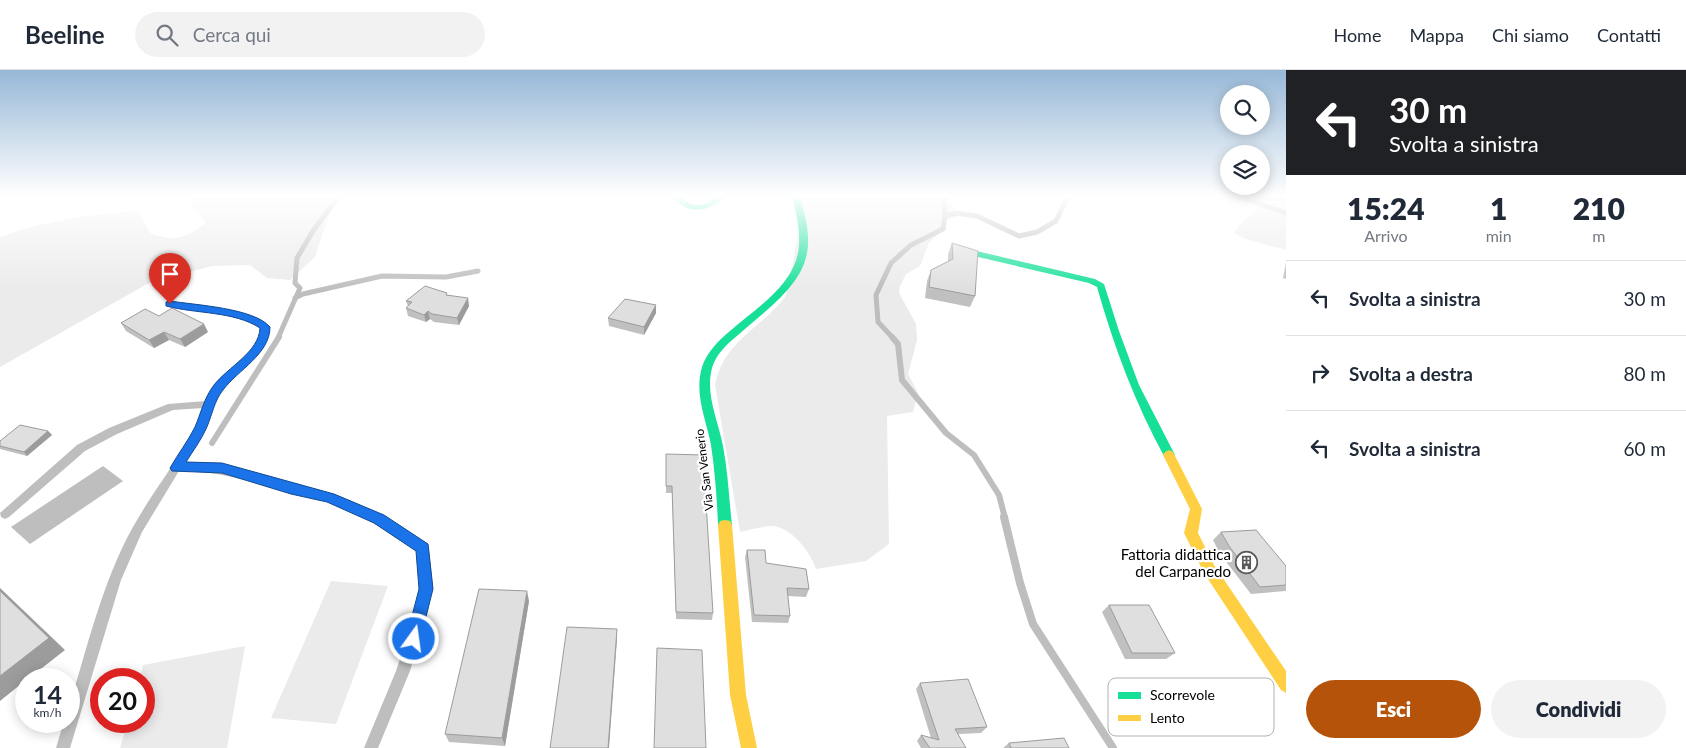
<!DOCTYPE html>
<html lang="it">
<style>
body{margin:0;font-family:Lato,sans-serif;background:#f2f2f3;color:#1f2937;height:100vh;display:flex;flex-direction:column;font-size:19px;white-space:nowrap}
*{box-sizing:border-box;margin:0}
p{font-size:16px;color:#747a83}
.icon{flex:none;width:28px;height:28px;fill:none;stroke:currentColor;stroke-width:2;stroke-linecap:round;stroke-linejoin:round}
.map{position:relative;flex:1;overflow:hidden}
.details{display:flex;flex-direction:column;background:#fff;width:400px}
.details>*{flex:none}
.hud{background:#202124;color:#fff;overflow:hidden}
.fabs{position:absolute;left:1220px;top:15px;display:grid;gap:10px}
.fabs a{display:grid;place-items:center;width:50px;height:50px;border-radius:50%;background:#fff;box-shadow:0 2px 12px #0003;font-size:25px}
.speed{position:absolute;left:15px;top:598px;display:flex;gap:10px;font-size:25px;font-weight:700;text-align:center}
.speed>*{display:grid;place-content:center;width:65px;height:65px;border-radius:50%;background:#fff;box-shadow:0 2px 12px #0003;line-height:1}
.speed small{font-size:12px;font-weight:400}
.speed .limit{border:8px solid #d22;background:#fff;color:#111}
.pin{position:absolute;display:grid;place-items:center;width:42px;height:42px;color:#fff;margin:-51px -21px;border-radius:50% 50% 50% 0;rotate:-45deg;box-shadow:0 0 5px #0007}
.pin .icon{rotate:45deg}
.me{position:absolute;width:55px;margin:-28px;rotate:14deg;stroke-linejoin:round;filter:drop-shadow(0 0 4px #0008)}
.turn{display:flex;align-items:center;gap:18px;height:105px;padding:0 20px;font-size:22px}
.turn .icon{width:65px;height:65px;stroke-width:2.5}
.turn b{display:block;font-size:35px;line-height:42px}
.eta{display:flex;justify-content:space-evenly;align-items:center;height:85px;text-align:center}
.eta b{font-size:30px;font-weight:800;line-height:35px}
.cta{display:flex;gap:10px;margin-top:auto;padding:10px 20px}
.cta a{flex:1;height:58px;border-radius:30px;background:#b45309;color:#fff;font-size:20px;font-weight:800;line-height:58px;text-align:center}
.cta a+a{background:#f2f2f3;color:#1f2937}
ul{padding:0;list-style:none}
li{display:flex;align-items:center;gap:15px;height:75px;padding:0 20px;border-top:1px solid #e0e1e3}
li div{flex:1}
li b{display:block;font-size:19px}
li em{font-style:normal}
header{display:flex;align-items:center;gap:30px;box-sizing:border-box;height:70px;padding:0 25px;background:#fff;border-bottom:1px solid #e0e1e3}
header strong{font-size:24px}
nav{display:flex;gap:28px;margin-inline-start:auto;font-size:18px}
.search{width:350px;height:45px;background:#f2f2f3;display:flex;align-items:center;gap:12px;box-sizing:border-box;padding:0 18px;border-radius:28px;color:#747a83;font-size:19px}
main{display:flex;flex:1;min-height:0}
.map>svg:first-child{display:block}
</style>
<header>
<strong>Beeline</strong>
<div class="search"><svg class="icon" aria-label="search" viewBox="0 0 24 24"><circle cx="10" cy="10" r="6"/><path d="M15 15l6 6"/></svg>Cerca qui</div>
<nav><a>Home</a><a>Mappa</a><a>Chi siamo</a><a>Contatti</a></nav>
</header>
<main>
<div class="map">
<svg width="1286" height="678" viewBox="0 0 1286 678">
<rect width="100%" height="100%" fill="#fff"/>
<!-- green -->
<g fill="#ebebeb">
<path d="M191 126H335L315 187 290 210 267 208 250 195 212 196 149 213 0 297V167L27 158 75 147 138 141 150 163C173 172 187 169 206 152L190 135Z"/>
<path d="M804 126H948L949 131 959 142 956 147 941 152 944 158 929 173 920 196 906 204 900 216 899 223 916 254 917 270 908 304 918 323 913 342 887 346 889 474 866 491 816 499C810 482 792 457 772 456 762 456 750 460 740 462L715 315C724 270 760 260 785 227 790 219 801 142 804 126Z"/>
<path d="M1286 131V180L1246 169 1234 163 1239 155 1264 134Z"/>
<path d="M331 511 388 516 336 654 271 648Z"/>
<path d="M245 576 227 678H120L128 651H144V609H140L143 595Z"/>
</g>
<!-- water -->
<path fill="#bebebe" d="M103 396 123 411 30 474 11 457Z"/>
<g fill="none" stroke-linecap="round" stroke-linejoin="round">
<!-- stream-far2 -->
<g stroke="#bebebe" stroke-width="5">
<path d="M1238 126 1286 143"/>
<path d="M945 146 956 143 977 146 1019 166 1037 162 1056 151 1068 126"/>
<path d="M295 228 303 224 382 206 446 207 478 201"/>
<path d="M278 268 300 218 295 213 297 188 313 161 339 126"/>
<path d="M893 268 878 252 876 225 891 193 911 175 943 159 945 146 944 126"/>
</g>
<!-- stream-far1 -->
<g stroke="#bebebe" stroke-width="6">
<path d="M892 267 898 274 902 310 946 363 974 385 999 425 1005 448"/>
<path d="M212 373 279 267"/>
</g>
<!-- stream -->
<path stroke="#bebebe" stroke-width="8" d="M1004 447 1020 513 1033 554 1113 678"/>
<!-- lane -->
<path fill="#bebebe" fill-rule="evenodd" d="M170 231C196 235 251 238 269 257 270 285 236 299 221 320 213 332 211 346 205 359 200 371 191 382 184 392 217 391 247 402 278 411 295 416 313 417 330 423 365 434 396 455 427 474L429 478 433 516 428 541 410 601 378 678H364L396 601 416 541 420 516 417 481C389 463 361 443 330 432 313 426 294 425 277 419 244 410 214 400 179 401L142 462 121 510 70 678H56L64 651H69V637C87 578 103 510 133 457 155 417 187 381 203 338L173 340 117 364 85 381 9 447 5 449 1 447 0 443 77 375 109 358 168 334 206 331 215 315 251 280 260 267 261 258C231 242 199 243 167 236L166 234 167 232Z"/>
<!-- street -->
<path fill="#bebebe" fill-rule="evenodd" d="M1249 126H1286V131L1256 130Z"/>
<!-- fast -->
<g fill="#16e098" fill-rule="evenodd">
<path d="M671 126C674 126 677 125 680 126 686 129 689 136 698 135 710 135 711 126 725 126 710 143 686 145 671 126Z"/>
<path d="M792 126H800C804 142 809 158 808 175 806 215 764 241 738 265 727 274 716 284 712 298 705 324 718 350 723 376 728 402 729 429 732 455L730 459 725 460 720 459 718 455C717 429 715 402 711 375 706 349 694 324 702 297 707 282 718 271 730 261 756 238 797 214 799 175 800 158 796 142 792 126Z"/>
<path d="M964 178 1095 209 1104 214 1119 261 1139 315 1175 385 1173 388H1165C1135 333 1114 277 1097 217L1089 213 961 183 960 181Z"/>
</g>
<!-- slow -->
<g fill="#ffcf43" fill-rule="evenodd">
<path d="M1169 380 1173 382 1202 439 1198 463 1214 495 1286 601V623L1281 620 1204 503 1184 463 1190 439 1163 385 1165 382Z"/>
<path d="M725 450 730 451 732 455 746 625 757 678H741L730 625 718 455 720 451Z"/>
</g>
</g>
<!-- wall -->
<g fill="#c0c0c0">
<path d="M952 173 975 226 970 237 925 228 927 211 931 200 948 191V184Z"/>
<path d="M1286 192V209L1283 208Z"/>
<path d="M448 225 469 236 459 255 434 252 430 249 426 252 408 246 406 238 408 236 406 231Z"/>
<path d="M656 235V243L644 265 609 256 608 248Z"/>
<path d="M159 246 208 262 185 277 169 270 154 278 126 261 121 253Z"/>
<path d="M48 361 52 365 27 386 0 379V371Z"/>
<path d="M666 384 713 543 712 550 676 549 672 423H666Z"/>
<path d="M1221 462 1286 496V521L1251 524 1220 484 1213 470Z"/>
<path d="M747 480 766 493 809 519 806 527 788 526 790 546 788 553 752 552 745 487Z"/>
<path d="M529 531 505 676 449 672 445 664Z"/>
<path d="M1109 535 1175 583 1166 589H1125L1102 542Z"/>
<path d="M920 613 987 657 981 663 958 664 966 678H921L917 671 921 665 931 668 916 619Z"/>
<path d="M1009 673 1069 678H1003Z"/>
</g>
<!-- shaded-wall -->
<g fill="#9c9c9c">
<path d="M468 228 469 236 459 255 457 248Z"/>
<path d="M656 235V243L644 265V257Z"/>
<path d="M428 241 430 249 426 252 424 245Z"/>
<path d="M204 254 208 262 185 277 180 269Z"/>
<path d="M164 262 169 270 154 278 149 270Z"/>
<path d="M48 361 52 365 27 386 24 382Z"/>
<path d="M0 518 65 580 28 609H26V610L0 631Z"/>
<path d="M527 521 529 531 505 676 502 668Z"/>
<path d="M617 559V569L609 678H608Z"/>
</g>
<!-- building -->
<g fill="#dfdfdf" stroke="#9c9c9c">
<path d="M952 173 978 181 975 226 929 217 931 200 953 189Z"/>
<path d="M425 216 447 223 446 225 468 228 457 248 432 244 428 241 424 245 406 238 412 232 406 231Z"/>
<path d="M625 229 656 235 644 257 608 248Z"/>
<path d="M172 238 204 254 180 269 164 262 149 270 121 253 145 239 159 246Z"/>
<path d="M20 355 48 361 24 382 0 376V371Z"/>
<path d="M666 384 703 385 713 543 676 542 672 416H666Z"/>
<path d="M1256 460 1286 496V515L1260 517 1229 476 1221 462Z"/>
<path d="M747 480H765L766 493 806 499 809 519 787 518 790 546 754 545Z"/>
<path d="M479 519 527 521 502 668 445 664Z"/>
<path d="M0 521 49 568 0 606Z"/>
<path d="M1109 535H1149L1175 583H1132Z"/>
<path d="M567 557 617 559 608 678H550Z"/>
<path d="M657 578 702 580 706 678H654Z"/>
<path d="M968 609 987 657 955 659 966 678H930L921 665 939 670 920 613Z"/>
<path d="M1064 668 1069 678H1011L1009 673Z"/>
</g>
<!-- sky -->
<linearGradient id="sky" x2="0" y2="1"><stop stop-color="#97b8d7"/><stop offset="0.57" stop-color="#fff"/><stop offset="1" stop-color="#fff" stop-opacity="0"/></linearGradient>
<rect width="1286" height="221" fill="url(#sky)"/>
<!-- route -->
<path fill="#1a73e8" stroke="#114b97" d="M170 231C195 235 254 238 270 257 270 284 238 300 223 320 214 331 212 346 206 359 201 370 193 381 186 392L222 393 334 424 384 445 428 474 433 519 419 574 414 576 408 574 406 569 419 519 416 481 374 453 327 432 291 424 222 403 172 401 170 398C178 384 188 371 195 357 201 343 204 328 214 315 228 297 259 282 260 258 234 241 196 244 166 236V232Z"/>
<!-- icons -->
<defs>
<symbol id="building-ring" viewBox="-11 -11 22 22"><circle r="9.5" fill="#fff" stroke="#595959" stroke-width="1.5"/><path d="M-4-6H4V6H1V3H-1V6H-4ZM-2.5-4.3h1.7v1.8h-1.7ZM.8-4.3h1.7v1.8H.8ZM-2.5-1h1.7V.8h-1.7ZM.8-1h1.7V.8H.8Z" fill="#595959"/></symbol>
</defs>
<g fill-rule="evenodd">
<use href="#building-ring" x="1234" y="480" width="25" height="25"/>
</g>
<g text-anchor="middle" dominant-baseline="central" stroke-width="4.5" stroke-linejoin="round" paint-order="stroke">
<!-- street labels -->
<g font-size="12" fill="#000" stroke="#fff">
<text transform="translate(704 400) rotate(-97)">Via San Venerio</text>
</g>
<!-- near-poi labels -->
<g font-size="15" fill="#000" stroke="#fff" text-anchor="end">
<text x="1231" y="484">Fattoria didattica<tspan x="1231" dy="17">del Carpanedo</tspan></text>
</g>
</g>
<!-- legend -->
<rect x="1108" y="608" width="166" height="58" rx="8" fill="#fff" stroke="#b2b2b2" stroke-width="1"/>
<rect x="1118" y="622" width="23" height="7" fill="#16e098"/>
<rect x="1118" y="645" width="23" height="6" fill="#ffcf43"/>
<g font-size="14" fill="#000">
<text x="1150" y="630">Scorrevole</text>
<text x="1150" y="653">Lento</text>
</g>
</svg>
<div class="fabs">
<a><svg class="icon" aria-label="search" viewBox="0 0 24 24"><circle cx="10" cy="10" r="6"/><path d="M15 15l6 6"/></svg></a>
<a><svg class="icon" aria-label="layers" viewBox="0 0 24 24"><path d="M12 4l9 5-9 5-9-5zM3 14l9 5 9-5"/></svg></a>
</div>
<div class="speed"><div>14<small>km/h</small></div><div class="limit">20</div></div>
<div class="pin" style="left:170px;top:234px;background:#d93025"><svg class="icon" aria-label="arrive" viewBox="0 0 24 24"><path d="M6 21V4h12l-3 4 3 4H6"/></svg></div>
<svg class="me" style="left:414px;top:569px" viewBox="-20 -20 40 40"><circle r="17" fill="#1a73e8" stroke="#fff" stroke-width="3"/><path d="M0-11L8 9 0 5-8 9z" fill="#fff"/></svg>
</div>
<section class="details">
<div class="hud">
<div class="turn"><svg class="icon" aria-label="left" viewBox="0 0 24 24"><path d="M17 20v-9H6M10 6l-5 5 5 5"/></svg><div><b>30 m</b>Svolta a sinistra</div></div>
</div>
<div class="eta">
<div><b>15:24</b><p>Arrivo</p></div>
<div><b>1</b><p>min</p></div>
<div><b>210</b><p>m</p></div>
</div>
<ul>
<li><svg class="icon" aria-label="left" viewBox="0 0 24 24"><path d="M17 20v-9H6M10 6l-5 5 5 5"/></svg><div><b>Svolta a sinistra</b></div><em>30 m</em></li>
<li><svg class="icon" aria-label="right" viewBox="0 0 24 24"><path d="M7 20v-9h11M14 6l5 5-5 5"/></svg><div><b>Svolta a destra</b></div><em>80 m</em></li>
<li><svg class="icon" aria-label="left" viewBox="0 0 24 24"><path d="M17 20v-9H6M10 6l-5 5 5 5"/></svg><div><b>Svolta a sinistra</b></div><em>60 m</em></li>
</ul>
<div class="cta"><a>Esci</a><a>Condividi</a></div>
</section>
</main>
